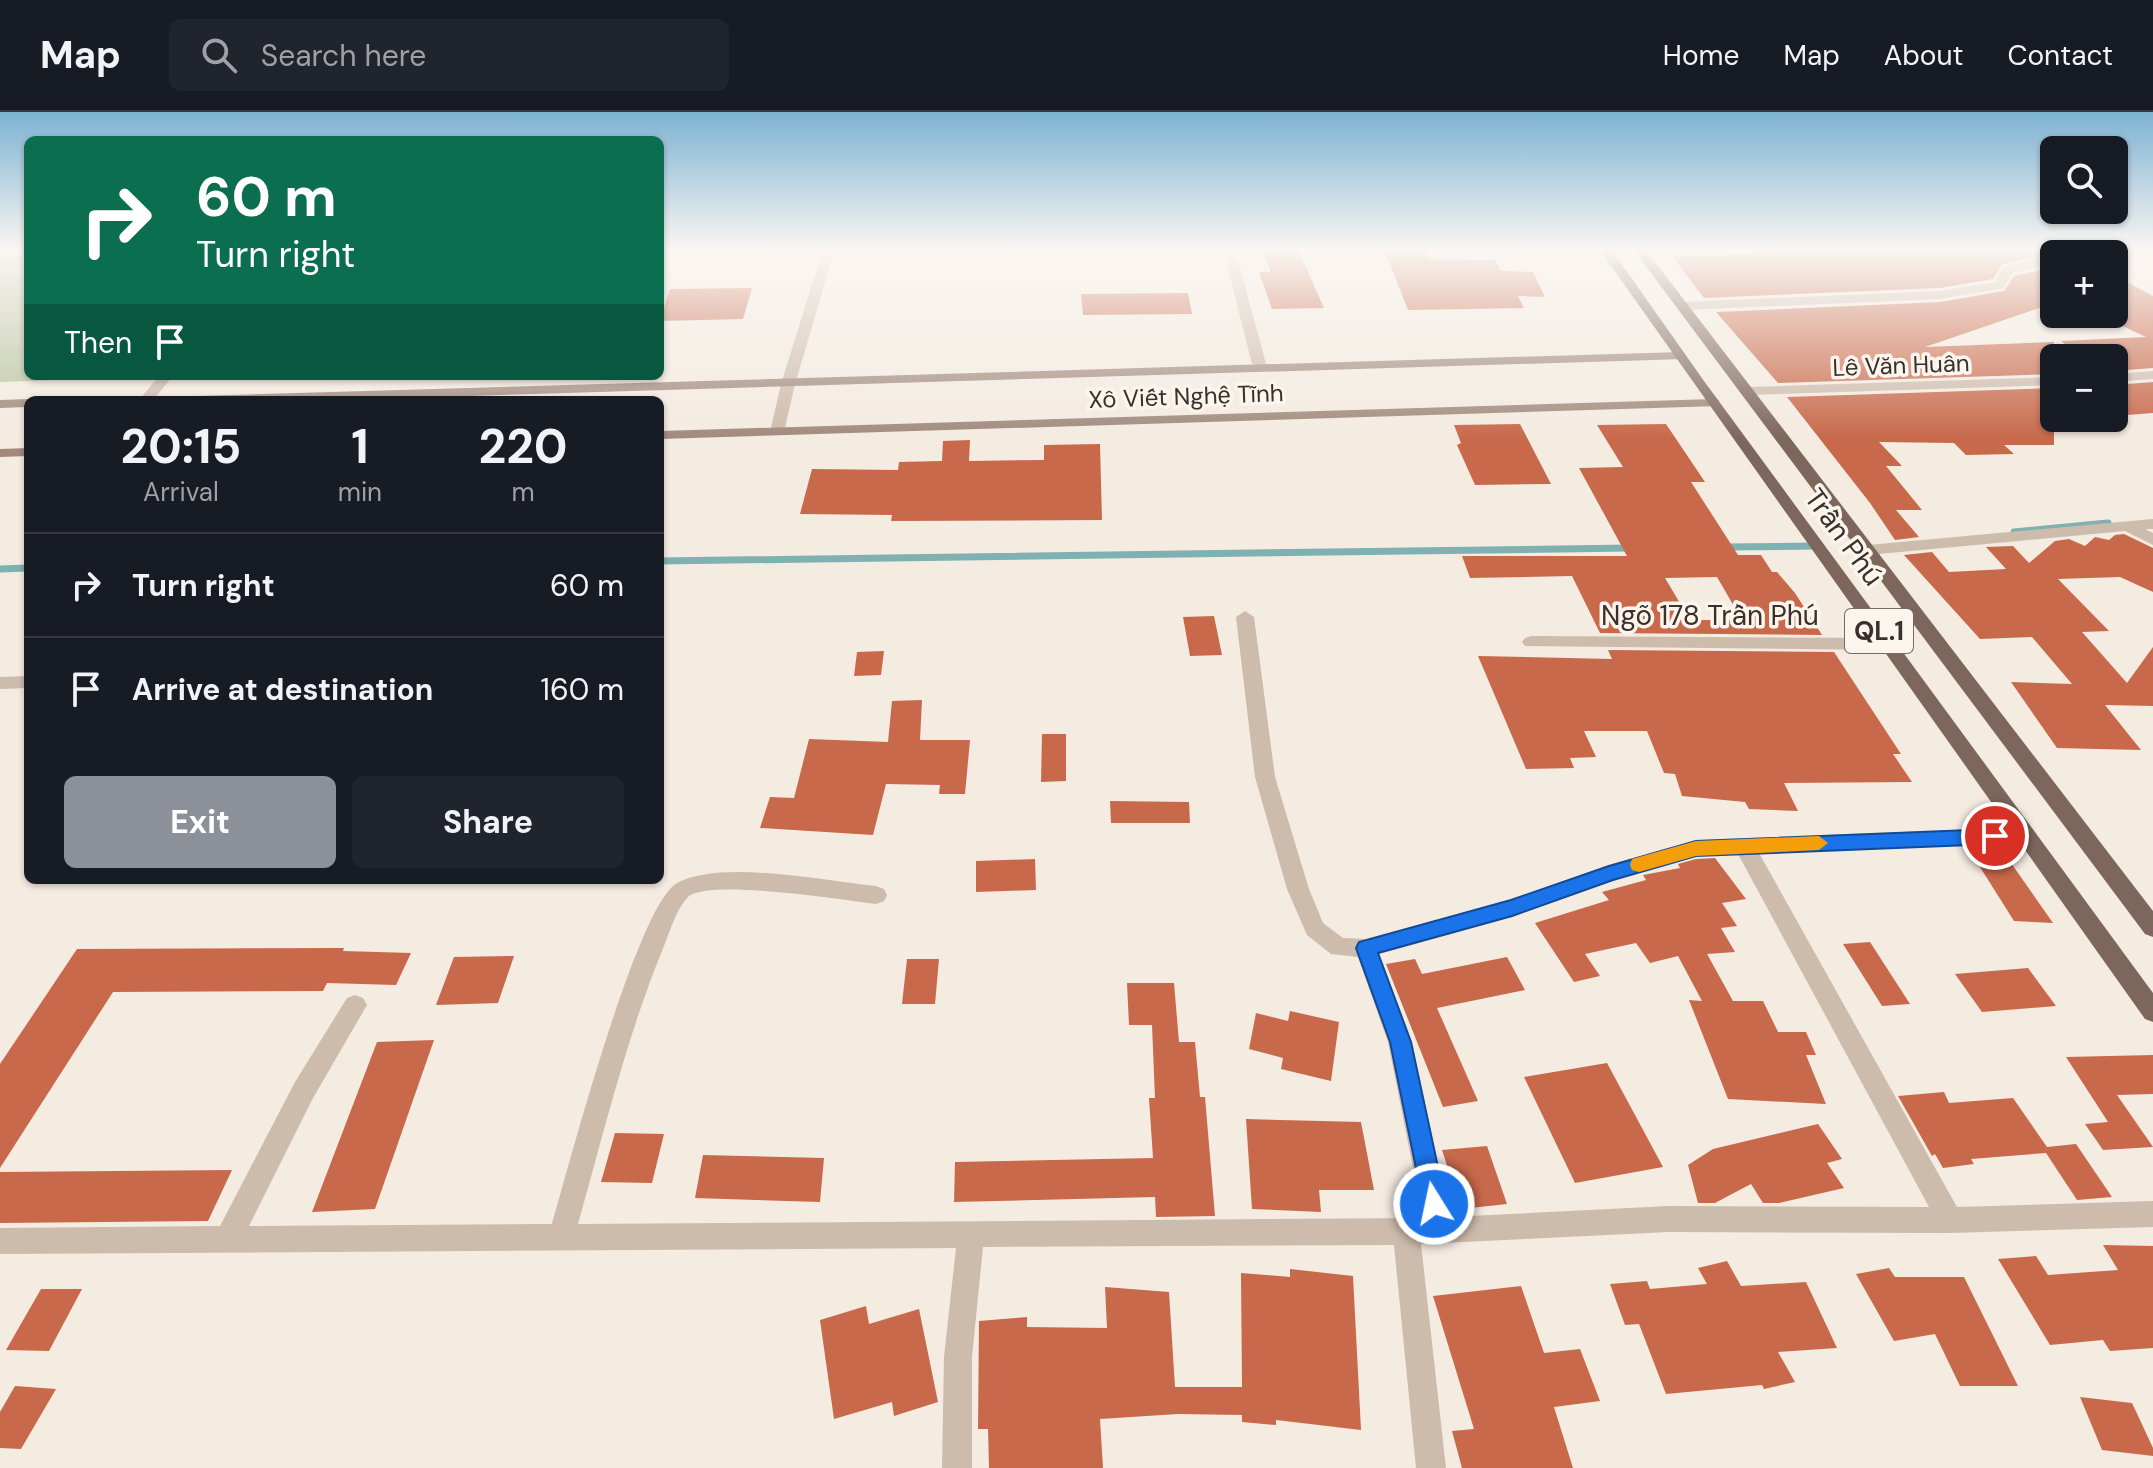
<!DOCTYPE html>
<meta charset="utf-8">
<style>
body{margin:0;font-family:"DM Sans",sans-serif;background:#20242c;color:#f1f3f6;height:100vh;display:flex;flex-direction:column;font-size:30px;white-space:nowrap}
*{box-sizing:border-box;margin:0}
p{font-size:26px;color:#9ea1a6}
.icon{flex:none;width:44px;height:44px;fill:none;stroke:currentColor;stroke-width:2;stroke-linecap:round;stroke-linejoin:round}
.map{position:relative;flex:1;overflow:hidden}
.details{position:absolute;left:24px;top:284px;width:640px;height:488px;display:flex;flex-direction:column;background:#171b24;border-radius:12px;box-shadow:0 2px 6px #0004}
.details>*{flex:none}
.hud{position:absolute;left:24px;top:24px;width:640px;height:244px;border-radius:12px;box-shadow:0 2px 6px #0004;background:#0b6e4f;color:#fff;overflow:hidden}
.buttons{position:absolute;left:2040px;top:24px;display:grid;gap:16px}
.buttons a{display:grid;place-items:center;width:88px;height:88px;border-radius:12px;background:#171b24;box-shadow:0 2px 6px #0004;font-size:40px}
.pin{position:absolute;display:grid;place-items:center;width:68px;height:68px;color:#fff;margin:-34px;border:4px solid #fff;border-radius:50%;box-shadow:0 2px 8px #0007}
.me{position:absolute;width:88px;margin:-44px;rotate:350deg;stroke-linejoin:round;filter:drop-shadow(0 0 6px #0008)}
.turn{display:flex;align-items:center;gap:28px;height:168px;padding:0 40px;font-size:36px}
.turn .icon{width:104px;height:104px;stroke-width:2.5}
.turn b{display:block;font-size:56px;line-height:68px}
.then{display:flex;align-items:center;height:76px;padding:0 40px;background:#0003;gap:16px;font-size:30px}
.eta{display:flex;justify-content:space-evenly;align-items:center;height:136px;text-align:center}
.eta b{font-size:48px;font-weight:700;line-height:56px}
.primary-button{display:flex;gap:16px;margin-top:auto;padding:16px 40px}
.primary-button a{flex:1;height:92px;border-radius:12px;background:#8c9099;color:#fff;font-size:32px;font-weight:700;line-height:92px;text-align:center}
.primary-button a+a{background:#20242c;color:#f1f3f6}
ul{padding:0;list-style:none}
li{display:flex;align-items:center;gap:24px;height:104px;padding:0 40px;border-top:2px solid #363941}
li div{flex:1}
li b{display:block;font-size:30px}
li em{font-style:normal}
header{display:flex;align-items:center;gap:48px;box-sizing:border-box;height:112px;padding:0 40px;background:#171b24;border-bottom:2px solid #363941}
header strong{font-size:38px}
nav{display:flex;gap:44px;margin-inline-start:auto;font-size:28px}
.search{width:560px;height:72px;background:#20242c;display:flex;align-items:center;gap:20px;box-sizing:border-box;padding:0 28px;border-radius:12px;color:#9ea1a6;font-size:30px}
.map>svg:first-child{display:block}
</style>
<header>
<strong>Map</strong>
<div class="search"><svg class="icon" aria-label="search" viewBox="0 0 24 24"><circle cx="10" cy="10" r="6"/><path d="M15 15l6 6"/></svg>Search here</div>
<nav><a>Home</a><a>Map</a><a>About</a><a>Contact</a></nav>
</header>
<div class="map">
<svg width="2153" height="1356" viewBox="0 0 2153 1356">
<rect width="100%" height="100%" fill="#f4ebe1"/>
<!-- green -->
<path fill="#b8c4a0" d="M6 137H28V264H157L0 270V141Z"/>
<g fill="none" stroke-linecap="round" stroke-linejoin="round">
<!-- stream -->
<g stroke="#7fb0b2" stroke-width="7">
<path d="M2014 420 2108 411"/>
<path d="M1724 435 1815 434"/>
<path d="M660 449 1630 436"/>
<path d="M0 457 28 456"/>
</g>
</g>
<!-- building -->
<g fill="#c8694b" fill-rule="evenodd">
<path d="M1262 137H1298L1324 196 1272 197 1259 160H1271Z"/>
<path d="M1384 137H1426L1430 147 1495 148 1501 159 1533 160 1545 185 1518 184 1524 196 1408 198Z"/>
<path d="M1745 137H2025L2041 144 2002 152 1993 167 1940 176 1704 186 1672 144 1757 142Z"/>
<path d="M2054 155V191L1925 235 2054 230V262L1778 271 1716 200 1940 190 2004 179 2014 164Z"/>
<path d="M2114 163 2153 184V256L2114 259V246H2083L2061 229 2146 225 2114 210Z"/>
<path d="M752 176 743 207 660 209 670 177Z"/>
<path d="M1188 181 1192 202 1083 203 1081 182Z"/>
<path d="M2153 270V301L2114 304V273Z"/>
<path d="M2054 276V333H2004L2014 342 1966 343 1954 331 1879 330 1902 354H1886L1922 398H1896L1919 425 1895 428 1870 391 1787 285Z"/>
<path d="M1520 312 1551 372 1475 373 1457 333 1461 331 1454 313Z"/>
<path d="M1666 312 1705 370H1691L1738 443H1761L1772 460H1777L1795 481 1822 523 1600 521 1572 464 1470 466 1462 444H1627L1579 356 1623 355 1597 313ZM1717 465 1742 508H1690L1665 466Z"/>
<path d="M970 328 969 349 1044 348V333L1100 332 1102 408 891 409 892 403 800 402 812 357 898 358 899 350 942 349 943 329Z"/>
<path d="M2124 422 2153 436V480L2120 465 2058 467 2109 519 2082 520 2127 571 2153 535V594L2105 593 2141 638 2057 636 2011 570 2072 572 2032 525 1980 527 1904 443 1932 440 1949 460 2006 457 1986 435 2013 434 2029 451 2055 429 2069 427 2085 434 2095 425 2109 428 2115 423Z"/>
<path d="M1214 504 1222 543 1190 544 1183 505Z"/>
<path d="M1608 538 1834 540 1901 642H1893L1912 670 1784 671 1798 699 1749 697 1745 690 1682 684 1675 662 1664 661 1647 619H1584L1596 645 1570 646 1574 656 1526 657 1478 544 1612 547Z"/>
<path d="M884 539 881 563 854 564 857 540Z"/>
<path d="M922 588 920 628H970L965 682H939L940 673 886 672 873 723 760 716 770 685 794 686 809 627 888 630 892 589Z"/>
<path d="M1042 622H1066V669L1041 670Z"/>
<path d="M1110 689 1189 690 1190 711H1111Z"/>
<path d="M2004 735 2015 751H2011L2053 811 2014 809 1968 736Z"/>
<path d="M1715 746 1746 787 1722 791 1737 814 1721 816 1735 840 1707 842 1733 889H1763L1778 920H1806L1816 943H1806L1826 992 1728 987 1689 888 1702 889 1678 844 1650 851 1636 831 1585 842 1600 864 1574 870 1535 811 1609 788 1602 780 1646 768 1643 763 1680 756 1678 752 1696 747Z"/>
<path d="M1035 747 1036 778 976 780V749Z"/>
<path d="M1870 830 1910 892 1882 894 1843 832Z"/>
<path d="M344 836 343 839 411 841 396 873 327 871 323 879 113 880 0 1056V952L77 837Z"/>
<path d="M514 844 498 891 436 893 454 845Z"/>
<path d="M1507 845 1525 878 1437 896 1478 989 1443 995 1386 852 1415 847 1422 862Z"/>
<path d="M907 847H939L935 892H902Z"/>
<path d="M2028 856 2056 894 1982 900 1955 862Z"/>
<path d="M1127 871H1174L1179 930H1195L1200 985H1205L1215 1104 1156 1105 1155 1085 954 1090 955 1050 1153 1046 1149 986H1155L1152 913H1129Z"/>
<path d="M1290 899 1339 910 1331 969 1281 957 1283 946 1249 937 1256 901 1288 909Z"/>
<path d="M434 928 375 1097 312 1100 377 930Z"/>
<path d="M2153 943V982L2117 983 2153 1035 2103 1038 2085 1012 2108 1010 2066 945Z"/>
<path d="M1607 951 1663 1055 1575 1071 1524 965Z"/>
<path d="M1944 980 1949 991 2013 986 2047 1035 2076 1032 2112 1085 2077 1088 2046 1041 1971 1047 1974 1052 1943 1056 1935 1042 1932 1044 1898 984Z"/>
<path d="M1246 1007 1361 1010 1374 1078H1319L1321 1100 1252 1097Z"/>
<path d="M1818 1012 1842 1047 1827 1051 1844 1076 1779 1091H1763L1751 1072 1715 1091H1698L1688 1053 1713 1037Z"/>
<path d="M615 1021 664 1022 652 1071 601 1070Z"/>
<path d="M1487 1034 1507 1092 1461 1097 1442 1038Z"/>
<path d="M703 1043 824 1046 820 1090 695 1086Z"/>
<path d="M232 1058 208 1109 0 1111V1060Z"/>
<path d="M2103 1133 2153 1134V1236L2110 1239 2103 1228 2050 1233 1998 1147 2036 1144 2048 1163 2118 1158Z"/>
<path d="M1727 1149 1741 1174 1806 1170 1837 1236 1778 1240 1795 1270 1764 1277 1762 1273 1666 1282 1639 1212 1625 1213 1610 1172 1647 1169 1650 1177 1707 1172 1698 1156Z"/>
<path d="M1889 1156 1895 1165H1964L2018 1274H1960L1935 1222 1894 1229 1856 1162Z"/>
<path d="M1290 1157 1353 1164 1361 1318 1276 1308V1313L1242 1310V1303L1178 1302 1100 1307 1103 1356H989L988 1317H978L979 1209 1027 1205V1215L1107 1216 1105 1175 1169 1180 1175 1275H1242L1241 1161 1290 1165Z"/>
<path d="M1521 1174 1544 1241 1580 1237 1600 1289 1554 1295 1573 1356H1462L1452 1319 1474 1317 1433 1184Z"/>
<path d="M41 1177H82L49 1239 6 1238Z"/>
<path d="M866 1194 869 1212 919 1197 938 1290 894 1304 892 1290 834 1307 820 1208Z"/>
<path d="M15 1274 56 1277 21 1337 0 1336V1300Z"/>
<path d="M2080 1285 2132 1291 2153 1336V1344L2102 1338Z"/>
</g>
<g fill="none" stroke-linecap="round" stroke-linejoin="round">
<!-- street -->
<g fill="#cdbbac" fill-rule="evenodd">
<path d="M823 137H835L795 272 784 320 782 323H772L770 320 781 272Z"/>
<path d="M1223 137H1235L1266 252 1264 255 1252 252Z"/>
<path d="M2104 137H2132L2114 142H2088Z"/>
<path d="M2054 144V152L2012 161 2004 176 1940 187 1683 198 1677 194 1683 190 1940 179 1995 170 2003 155Z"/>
<path d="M2153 259V267L2114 270V262Z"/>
<path d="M159 264H173L153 288H139Z"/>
<path d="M2054 265V273L1749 283 1742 279 1749 275Z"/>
<path d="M2153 407V417H2145L2153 421V433L2125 419 1868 443 1860 438 1868 433Z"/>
<path d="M1245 499 1254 505 1275 665 1309 777 1323 811 1343 826 1366 827 1510 788 1609 753 1696 728 2026 715 2033 717 2036 723 2033 729 2026 731 1759 741 1957 1095 2153 1089V1115L1950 1121 1669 1120 1421 1132 1446 1356H1416L1394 1133 983 1135 972 1245V1356H942L944 1245 956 1136 0 1142V1116L220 1114 295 970 347 886 355 883 363 886 367 893 313 986 249 1114 552 1112C568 1057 637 793 677 771 721 747 825 769 876 774L884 777 887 783 884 789 876 792C844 788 711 767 689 784 676 796 669 823 662 839 626 927 604 1020 578 1112L1423 1106 1388 930 1358 845 1331 842 1307 823 1287 777 1255 665 1236 505ZM1738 742 1929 1095 1669 1094 1449 1105 1412 930 1379 842 1512 805 1613 768 1696 744Z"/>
<path d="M1531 524 1888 526 1897 532 1888 538 1525 534 1522 530 1525 526Z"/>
<path d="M28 564V576L0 577V565Z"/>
</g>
<!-- secondary -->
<g fill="#a18a7d" fill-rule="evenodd">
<path d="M1680 240 1685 241V247L338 288H189L196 284Z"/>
<path d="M28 287 33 288H28V295L0 296V288Z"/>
<path d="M1714 287 1719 288V294L660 327V319Z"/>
<path d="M28 336V344L0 345V337Z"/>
</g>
<!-- primary -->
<g fill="#7d675c" fill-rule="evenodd">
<path d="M1599 137H1611L1704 269 2153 881V910L2145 907Z"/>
<path d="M1633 137H1645L2153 799V825L2145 822Z"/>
</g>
</g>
<!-- sky -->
<linearGradient id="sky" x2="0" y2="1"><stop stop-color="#7eb2d2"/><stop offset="0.42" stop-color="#faf6f2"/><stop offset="1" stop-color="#faf6f2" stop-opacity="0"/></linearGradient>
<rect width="2153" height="327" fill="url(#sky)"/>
<!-- route -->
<path fill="#1a73e8" stroke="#114b97" stroke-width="2" d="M1995 717 2004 724 1995 732 1696 744 1613 768 1512 804 1378 841 1411 930 1446 1092 1442 1100 1434 1103 1425 1100 1390 930 1356 836 1359 830 1511 788 1609 754 1696 729Z"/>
<!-- slow -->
<path fill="#f59e0b" d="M1819 724 1828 731 1819 738 1696 744 1639 760 1632 758 1630 753 1632 747 1696 729Z"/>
<g text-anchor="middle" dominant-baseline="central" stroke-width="7" stroke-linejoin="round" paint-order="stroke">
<!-- far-street labels -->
<g font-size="24" fill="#3b302b" stroke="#fbf5ee">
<text transform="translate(1901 253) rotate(-2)">Lê Văn Huân</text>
<text transform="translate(1186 284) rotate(-2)">Xô Viết Nghệ Tĩnh</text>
</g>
<!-- shield labels -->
<rect fill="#fbf5ee" stroke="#756b66" stroke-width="2" x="1845" y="497" width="68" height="44" rx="6"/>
<g font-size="26" font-weight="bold" fill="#3b302b">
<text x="1879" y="519">QL.1</text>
</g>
<!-- street labels -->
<g font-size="28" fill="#3b302b" stroke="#fbf5ee">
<text transform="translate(1844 425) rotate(54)">Trần Phú</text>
<text x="1710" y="503">Ngõ 178 Trần Phú</text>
</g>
</g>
</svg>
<div class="buttons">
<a><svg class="icon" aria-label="search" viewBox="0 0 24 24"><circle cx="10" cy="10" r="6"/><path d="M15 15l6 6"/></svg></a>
<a>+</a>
<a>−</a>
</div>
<div class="pin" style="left:1995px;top:724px;background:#d93025"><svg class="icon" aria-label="arrive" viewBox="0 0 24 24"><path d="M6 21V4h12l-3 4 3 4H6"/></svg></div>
<svg class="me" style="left:1434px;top:1092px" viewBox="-20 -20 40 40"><circle r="17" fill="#1a73e8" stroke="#fff" stroke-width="3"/><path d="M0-11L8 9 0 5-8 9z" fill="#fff"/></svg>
<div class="hud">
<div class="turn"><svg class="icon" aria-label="right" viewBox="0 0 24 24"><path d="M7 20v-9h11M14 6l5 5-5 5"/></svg><div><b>60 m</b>Turn right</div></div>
<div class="then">Then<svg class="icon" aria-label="arrive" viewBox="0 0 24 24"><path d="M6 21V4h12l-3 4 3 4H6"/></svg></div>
</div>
<section class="details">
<div class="eta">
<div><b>20:15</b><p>Arrival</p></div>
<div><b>1</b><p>min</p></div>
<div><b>220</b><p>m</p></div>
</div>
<ul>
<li><svg class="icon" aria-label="right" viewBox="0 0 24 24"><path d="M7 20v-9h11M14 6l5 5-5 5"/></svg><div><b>Turn right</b></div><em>60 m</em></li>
<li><svg class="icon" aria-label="arrive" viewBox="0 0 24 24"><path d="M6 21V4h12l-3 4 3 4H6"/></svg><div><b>Arrive at destination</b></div><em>160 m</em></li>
</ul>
<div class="primary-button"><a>Exit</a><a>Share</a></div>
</section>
</div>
